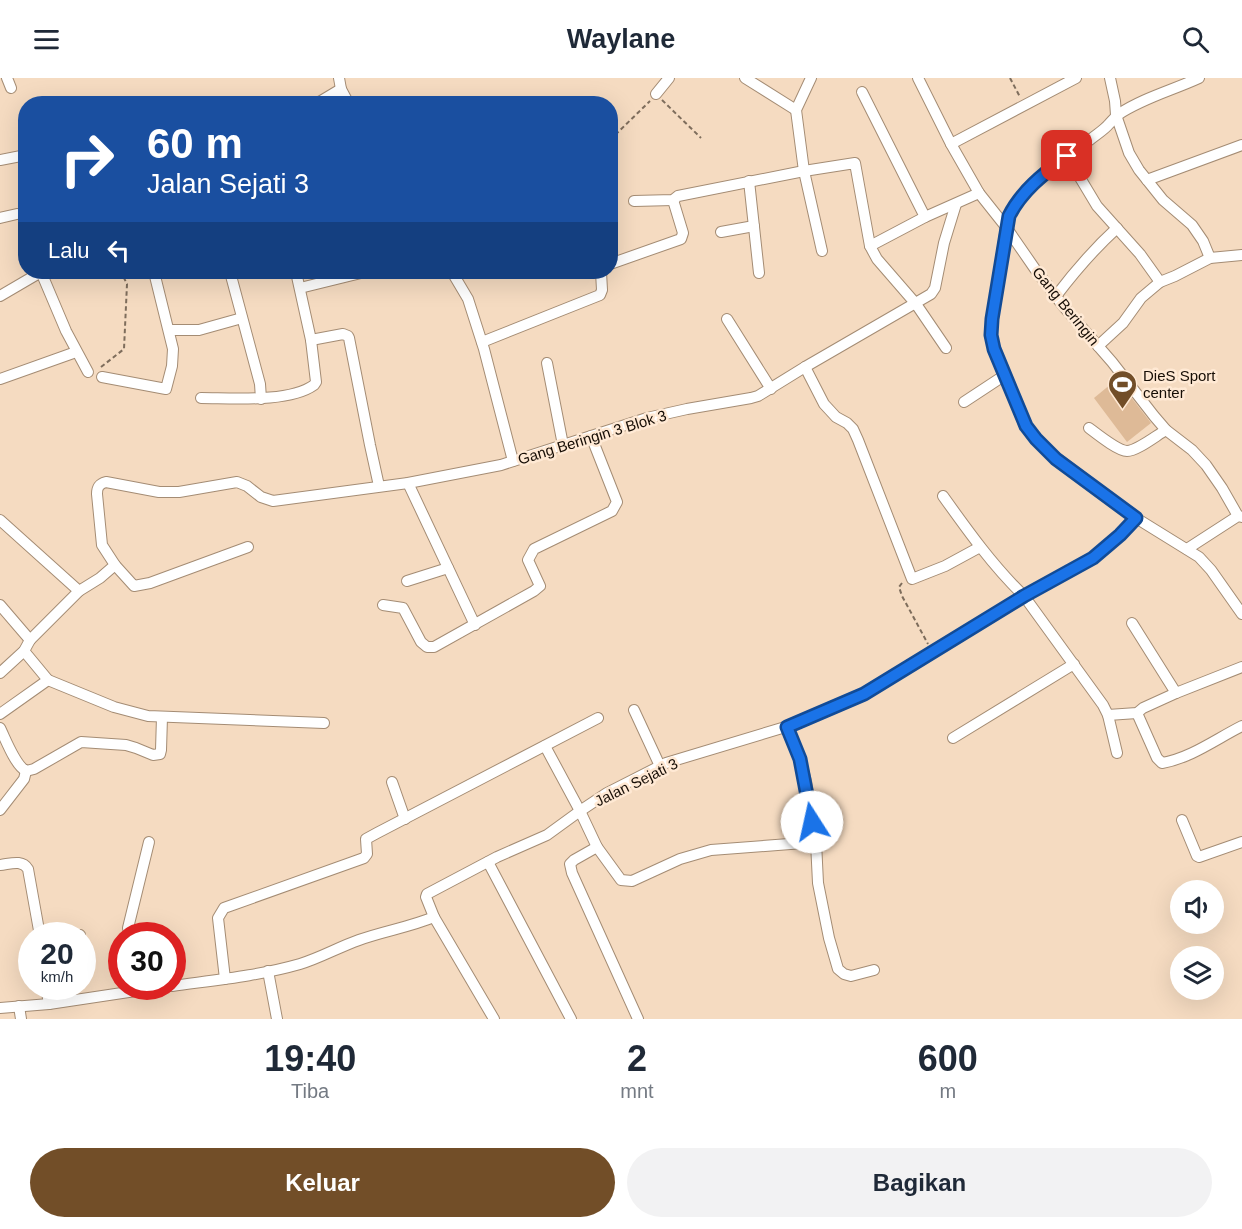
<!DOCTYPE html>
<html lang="id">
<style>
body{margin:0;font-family:Arial,sans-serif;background:#f2f2f3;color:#1f2937;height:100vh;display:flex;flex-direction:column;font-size:22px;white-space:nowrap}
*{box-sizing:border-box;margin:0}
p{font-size:20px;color:#747a83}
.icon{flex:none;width:33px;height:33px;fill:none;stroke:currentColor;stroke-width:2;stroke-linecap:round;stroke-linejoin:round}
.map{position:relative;height:941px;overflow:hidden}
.panel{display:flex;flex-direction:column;background:#fff;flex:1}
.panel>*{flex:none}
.guide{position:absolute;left:18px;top:18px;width:600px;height:183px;border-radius:24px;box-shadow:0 6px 24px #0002;background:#1a4fa0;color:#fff;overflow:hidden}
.tools{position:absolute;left:1170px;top:802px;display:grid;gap:12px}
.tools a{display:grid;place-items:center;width:54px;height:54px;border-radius:50%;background:#fff;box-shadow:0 6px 24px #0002;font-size:30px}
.speed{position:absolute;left:18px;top:844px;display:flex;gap:12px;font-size:30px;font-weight:700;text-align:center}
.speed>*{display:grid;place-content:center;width:78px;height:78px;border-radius:50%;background:#fff;box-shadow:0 6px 24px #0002;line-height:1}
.speed small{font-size:15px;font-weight:400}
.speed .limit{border:9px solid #d22;background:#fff;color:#111}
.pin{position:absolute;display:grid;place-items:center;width:51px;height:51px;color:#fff;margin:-26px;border-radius:12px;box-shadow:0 3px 9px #0006}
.me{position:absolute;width:66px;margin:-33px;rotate:350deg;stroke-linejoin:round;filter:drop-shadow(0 0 4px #0008)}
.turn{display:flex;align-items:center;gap:21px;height:126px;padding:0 30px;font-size:27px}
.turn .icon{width:78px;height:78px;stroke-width:2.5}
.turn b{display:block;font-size:42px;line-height:51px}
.then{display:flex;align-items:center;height:57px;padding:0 30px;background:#0003;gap:12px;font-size:22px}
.eta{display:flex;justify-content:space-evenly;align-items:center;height:102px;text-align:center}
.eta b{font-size:36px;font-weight:700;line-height:42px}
.cta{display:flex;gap:12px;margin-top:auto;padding:12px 30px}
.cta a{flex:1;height:69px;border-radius:36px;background:#724e28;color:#fff;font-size:24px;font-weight:700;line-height:69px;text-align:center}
.cta a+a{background:#f2f2f3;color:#1f2937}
header{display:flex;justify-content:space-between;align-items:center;height:78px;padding:0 30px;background:#fff;font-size:27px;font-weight:700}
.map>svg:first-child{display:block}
</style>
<header><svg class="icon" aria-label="menu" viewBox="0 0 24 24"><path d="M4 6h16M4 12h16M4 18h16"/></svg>Waylane<svg class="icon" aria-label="search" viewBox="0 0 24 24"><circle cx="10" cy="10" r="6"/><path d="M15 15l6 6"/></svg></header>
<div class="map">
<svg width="1242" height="941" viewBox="0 0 1242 941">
<rect width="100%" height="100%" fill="#f5dbc1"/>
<!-- green -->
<path fill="#deba97" d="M1117 301 1151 345 1127 364 1094 320Z"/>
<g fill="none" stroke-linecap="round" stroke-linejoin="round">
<defs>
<g id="minor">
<path d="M7 0 11 10"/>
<path d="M339 0 341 11 349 26"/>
<path d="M745 0 796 32"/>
<path d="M811 0 796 32 804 93 822 173"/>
<path d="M918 0 951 66 979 115 1006 149 1035 191 1064 229 1112 284 1154 338 1166 352 1192 372 1206 387 1222 410 1238 438"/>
<path d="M1110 0 1115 23 1116 37 1129 75 1139 92 1163 122 1192 147 1203 163 1210 180"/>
<path d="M1199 0C1173 12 1143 20 1119 36 1115 39 1112 43 1109 46 1104 52 1097 56 1091 61 1059 85 1016 108 1006 149L992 241 991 257 994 271 1026 348 1045 371 1136 440 1199 479 1211 492 1242 536"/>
<path d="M862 14 925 139"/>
<path d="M656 16 669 0"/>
<path d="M316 26 341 11"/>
<path d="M951 66 1076 0"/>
<path d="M1067 78 1097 128 1140 176 1160 204"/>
<path d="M0 82 26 77"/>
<path d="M1147 102 1242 67"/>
<path d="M749 103 759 195"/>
<path d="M634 123 673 122 678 118 804 93 855 85 870 168 877 181 916 226 946 270"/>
<path d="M0 140 17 136"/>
<path d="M721 154 754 148"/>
<path d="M870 168 925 139 979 115"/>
<path d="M610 186 681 161 683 155 673 122"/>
<path d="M41 194 66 253 88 294"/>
<path d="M230 194 260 306 261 321"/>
<path d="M452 194 468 221 484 271 513 383"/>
<path d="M300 210 361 195 378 194"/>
<path d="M0 218 41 194"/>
<path d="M1056 218C1075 193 1094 171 1117 150"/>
<path d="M727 241 771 311"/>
<path d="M170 252H199L242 240"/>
<path d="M311 262 343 256 348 258 349 260 370 367 379 408"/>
<path d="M482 264 600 217 602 212 601 194"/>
<path d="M1098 268 1123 245 1141 220 1160 204 1175 198 1210 180 1242 177"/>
<path d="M547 285 563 367"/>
<path d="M805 289 824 326 836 339 847 345 853 351 858 362 912 501 945 488 980 469"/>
<path d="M102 299 166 311 172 288 173 271 154 194"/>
<path d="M0 301 76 274"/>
<path d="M201 320C231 320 289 325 314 307L316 304 311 262 296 194"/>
<path d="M964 324 1005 297"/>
<path d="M1089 350C1097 356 1118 373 1127 373 1137 373 1157 357 1166 352"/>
<path d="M408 405 475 547"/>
<path d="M943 418C968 453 993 488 1024 518L1103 627 1108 637 1117 675"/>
<path d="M0 442 79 513"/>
<path d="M1187 471 1238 438 1242 439"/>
<path d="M115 487 134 508 150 505 248 469"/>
<path d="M407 503 448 490"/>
<path d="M0 527 30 562"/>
<path d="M383 527 403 530 421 564 427 569H434L534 513 540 508 528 482 534 471 612 433 617 424 591 358"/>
<path d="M1132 545 1176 615"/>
<path d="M24 573 48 602 114 629 148 638 324 645"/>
<path d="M0 595 24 573 30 562 79 513 100 500 115 487 102 467 97 416C97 409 99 406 106 404L159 414H179L237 404 247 408 261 419 273 423 408 405 501 387 647 340 687 331 751 320 758 318 805 289 931 216 935 210 944 165 956 126"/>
<path d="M634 632 660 688"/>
<path d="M1137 635 1157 680 1162 685C1191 680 1216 661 1242 648"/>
<path d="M0 636 48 602"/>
<path d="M1108 637 1137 635 1143 630 1176 615 1242 589"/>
<path d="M787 649 800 681 806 703 816 764 818 805 829 860 838 891 844 896 851 898 874 892"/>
<path d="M0 650C6 662 15 687 26 693L34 691 81 664 126 667 136 670 153 677 160 676 161 672 162 639"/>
<path d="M953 660 1074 586"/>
<path d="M545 668 580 733 597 769 621 802 632 803 680 781 711 772 816 764"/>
<path d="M392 704 405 741"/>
<path d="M0 732 24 701 26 693"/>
<path d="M1182 742 1197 778 1199 779 1242 764"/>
<path d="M597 769 574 782 570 786 572 795 638 941"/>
<path d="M488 784 571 941"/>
<path d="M0 787C10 786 22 781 28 791L40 858"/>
<path d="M434 839 494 941"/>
<path d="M66 858 80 857"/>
<path d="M130 858 128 850 149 764"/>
<path d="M268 893 277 941"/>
<path d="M225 901 218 840 224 830 364 780 367 776 366 761 377 755 598 640"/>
<path d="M172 908C215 902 258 898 300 886 320 880 339 869 359 862 384 853 410 849 434 839L426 819 427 816 497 779 547 757 580 733 607 715 666 685 792 647 864 617 1024 518 1093 480 1120 457 1136 440"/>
<path d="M46 909 49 926"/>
<path d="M19 928 21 941"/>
<path d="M0 930 49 926 162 909"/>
</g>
</defs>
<!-- minor casing -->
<use href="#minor" stroke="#a48c74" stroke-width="12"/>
<!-- path -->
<g stroke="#7e6d5c" stroke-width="2" stroke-dasharray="4.5 3" stroke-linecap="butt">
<path d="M1010 0 1020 19"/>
<path d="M662 22 701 60"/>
<path d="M610 62 650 23"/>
<path d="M101 289 124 271 127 206 121 194"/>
<path d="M902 505 899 509 902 518 928 566"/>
</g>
<!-- minor -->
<use href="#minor" stroke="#fff" stroke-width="10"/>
</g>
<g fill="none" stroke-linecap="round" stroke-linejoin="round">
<defs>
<path id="route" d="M812 744 800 681 787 649 864 616 1024 518 1093 480 1120 457 1136 440 1056 381 1036 361 1026 348 994 271 991 257 992 241 1009 138C1022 112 1045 95 1067 78"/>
</defs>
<!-- route casing -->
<use href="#route" stroke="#114b97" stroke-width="15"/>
<!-- route -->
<use href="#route" stroke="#1a73e8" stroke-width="10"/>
</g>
<!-- icons -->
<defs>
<symbol id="stadium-pin" viewBox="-11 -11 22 30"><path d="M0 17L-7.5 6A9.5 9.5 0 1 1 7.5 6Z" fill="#724e28" stroke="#ffe9d4"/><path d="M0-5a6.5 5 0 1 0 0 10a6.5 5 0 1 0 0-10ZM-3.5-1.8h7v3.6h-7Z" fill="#fff"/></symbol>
</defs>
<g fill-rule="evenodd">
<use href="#stadium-pin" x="1106" y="290" width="33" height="45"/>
</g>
<g text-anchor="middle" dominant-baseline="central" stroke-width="5" stroke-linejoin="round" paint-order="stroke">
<!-- street labels -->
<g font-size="15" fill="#160d05" stroke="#ffe9d4">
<text transform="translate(1066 228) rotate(51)">Gang Beringin</text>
<text transform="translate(592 359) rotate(-17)">Gang Beringin 3 Blok 3</text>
<text transform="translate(636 704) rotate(-26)">Jalan Sejati 3</text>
</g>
<!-- poi labels -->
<g font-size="15" fill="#160d05" stroke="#ffe9d4" text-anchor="start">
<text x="1143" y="297">DieS Sport<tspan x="1143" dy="17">center</tspan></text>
</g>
</g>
</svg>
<div class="tools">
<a><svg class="icon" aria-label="sound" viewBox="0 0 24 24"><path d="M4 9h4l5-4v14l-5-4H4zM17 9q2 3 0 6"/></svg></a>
<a><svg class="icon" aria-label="layers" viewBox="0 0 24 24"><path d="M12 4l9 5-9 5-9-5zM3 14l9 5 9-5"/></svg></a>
</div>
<div class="speed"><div>20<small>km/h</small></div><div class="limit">30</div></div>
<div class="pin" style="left:1067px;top:78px;background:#d93025"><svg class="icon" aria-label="arrive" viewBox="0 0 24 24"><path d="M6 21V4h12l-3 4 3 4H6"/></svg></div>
<svg class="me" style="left:812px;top:744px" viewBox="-20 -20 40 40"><circle r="19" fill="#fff"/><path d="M0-13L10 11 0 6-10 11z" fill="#1a73e8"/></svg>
<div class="guide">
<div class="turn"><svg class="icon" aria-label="right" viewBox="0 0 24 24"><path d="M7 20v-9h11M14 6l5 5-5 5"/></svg><div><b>60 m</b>Jalan Sejati 3</div></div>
<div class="then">Lalu<svg class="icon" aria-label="left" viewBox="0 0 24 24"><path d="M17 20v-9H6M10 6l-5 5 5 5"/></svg></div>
</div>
</div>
<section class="panel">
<div class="eta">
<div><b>19:40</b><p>Tiba</p></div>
<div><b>2</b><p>mnt</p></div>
<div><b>600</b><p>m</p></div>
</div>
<div class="cta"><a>Keluar</a><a>Bagikan</a></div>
</section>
